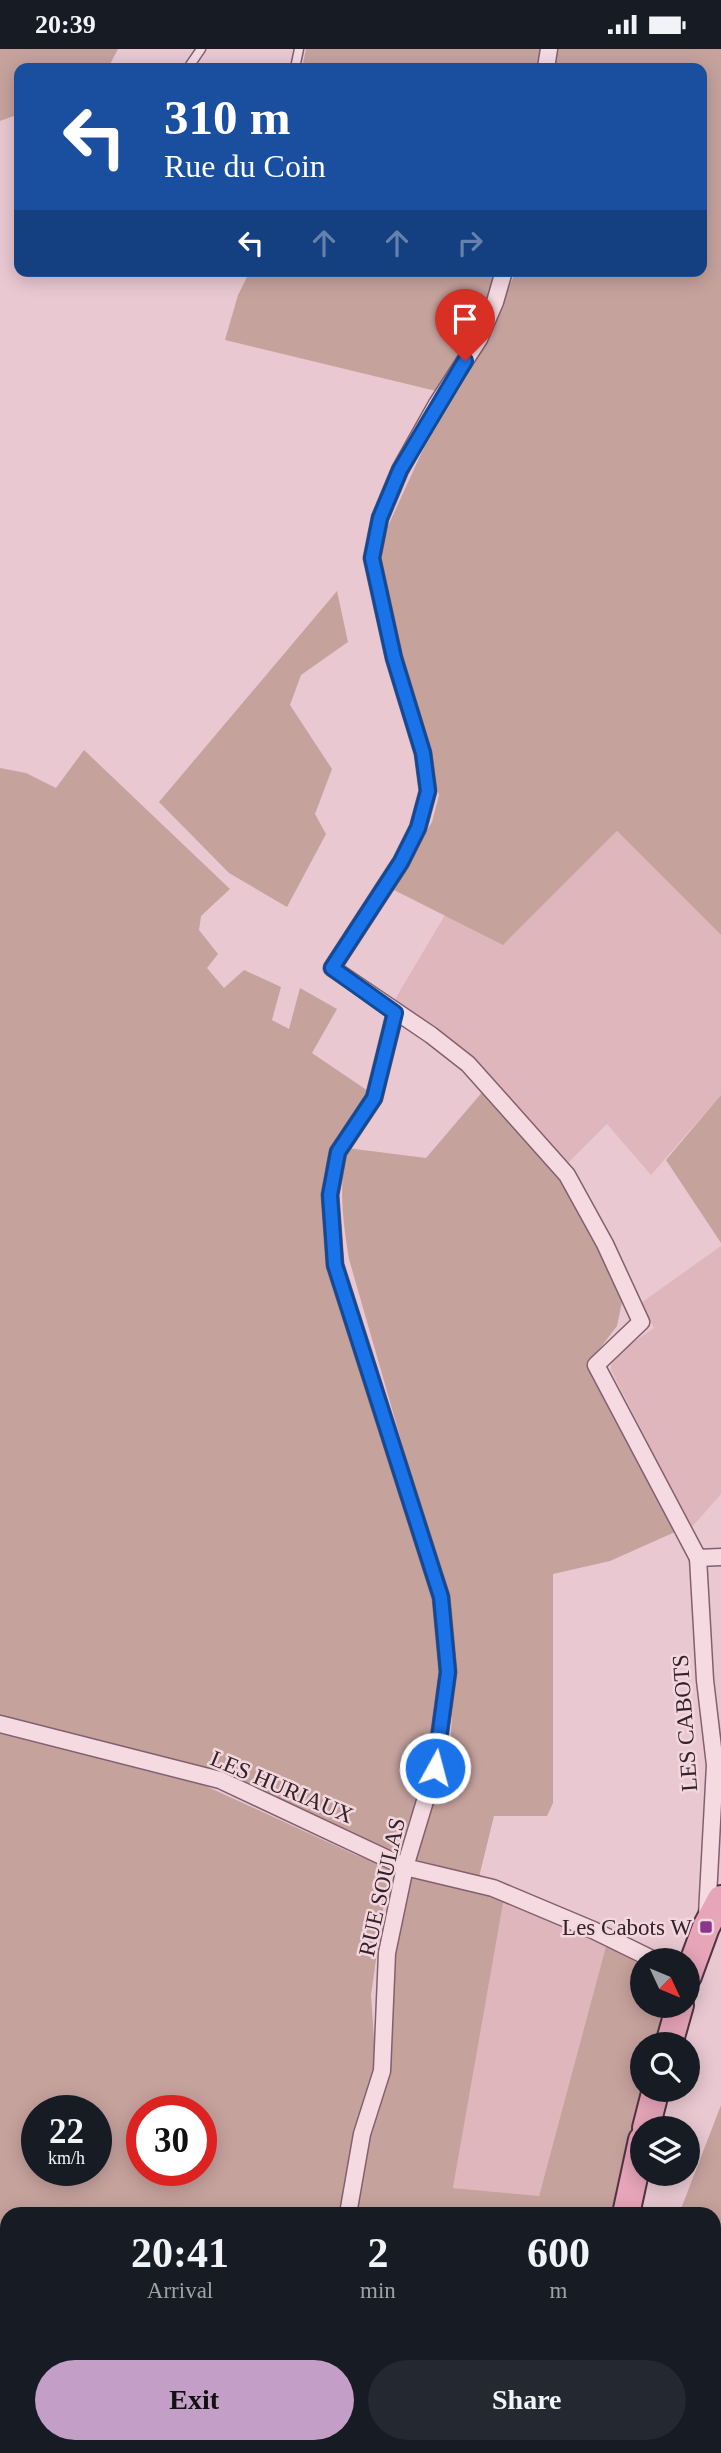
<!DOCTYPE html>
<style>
body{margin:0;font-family:Georgia,serif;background:#242831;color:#f1f3f6;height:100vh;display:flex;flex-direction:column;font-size:26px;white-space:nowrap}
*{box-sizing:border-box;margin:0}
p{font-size:23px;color:#9ea1a6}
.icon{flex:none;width:38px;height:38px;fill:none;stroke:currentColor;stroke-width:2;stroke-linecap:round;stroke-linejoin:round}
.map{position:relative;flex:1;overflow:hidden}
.side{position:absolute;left:0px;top:2158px;width:721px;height:247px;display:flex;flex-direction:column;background:#171b24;border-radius:21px 21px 0 0;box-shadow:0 4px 18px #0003}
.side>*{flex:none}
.top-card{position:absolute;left:14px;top:14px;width:693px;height:214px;border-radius:14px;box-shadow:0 4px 18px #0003;background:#1a4fa0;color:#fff;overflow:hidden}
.needle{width:46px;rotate:134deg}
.fabs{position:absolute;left:630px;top:1899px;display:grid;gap:14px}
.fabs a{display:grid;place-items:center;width:70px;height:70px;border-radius:50%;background:#171b24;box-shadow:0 4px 18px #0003;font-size:35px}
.speed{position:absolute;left:21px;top:2046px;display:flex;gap:14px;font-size:35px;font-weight:700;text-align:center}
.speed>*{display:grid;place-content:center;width:91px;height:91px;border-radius:50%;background:#171b24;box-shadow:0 4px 18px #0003;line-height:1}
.speed small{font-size:18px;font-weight:400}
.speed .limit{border:10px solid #d22;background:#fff;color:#111}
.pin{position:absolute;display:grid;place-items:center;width:60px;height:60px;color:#fff;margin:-72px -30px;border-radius:50% 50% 50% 0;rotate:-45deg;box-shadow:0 0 7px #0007}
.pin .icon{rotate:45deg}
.me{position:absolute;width:77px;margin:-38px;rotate:7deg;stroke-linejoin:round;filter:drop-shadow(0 0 5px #0008)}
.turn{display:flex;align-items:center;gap:24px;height:147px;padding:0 35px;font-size:32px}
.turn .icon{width:91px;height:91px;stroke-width:2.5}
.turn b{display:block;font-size:49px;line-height:60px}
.lanes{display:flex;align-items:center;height:66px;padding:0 35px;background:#0003;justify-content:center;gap:35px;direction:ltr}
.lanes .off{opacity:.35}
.eta{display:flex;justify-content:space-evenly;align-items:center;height:119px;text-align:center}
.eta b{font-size:42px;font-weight:700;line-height:49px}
.action{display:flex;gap:14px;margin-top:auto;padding:14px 35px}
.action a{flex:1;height:80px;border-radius:42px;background:#c39ec6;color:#111;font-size:28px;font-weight:700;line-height:80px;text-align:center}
.action a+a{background:#242831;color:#f1f3f6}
.status{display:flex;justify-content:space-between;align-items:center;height:49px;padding:0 35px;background:#171b24;direction:ltr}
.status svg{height:19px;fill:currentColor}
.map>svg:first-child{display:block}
</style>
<div class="status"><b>20:39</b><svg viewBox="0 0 49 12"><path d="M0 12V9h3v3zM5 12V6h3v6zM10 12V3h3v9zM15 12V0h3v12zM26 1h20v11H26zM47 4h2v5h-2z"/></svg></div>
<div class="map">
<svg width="721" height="2404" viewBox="0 0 721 2404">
<rect width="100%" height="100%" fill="#e9c8d2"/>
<!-- farmland -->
<g fill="#deb6bc">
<path d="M617 782 721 886V1046L651 1126 607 1075 567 1115 474 1014 391 957 445 866 504 895Z"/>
<path d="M721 1197V1445L691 1479 611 1321 612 1308 654 1279 641 1254Z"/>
<path d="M504 1849 606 1897 539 2147 453 2139Z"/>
</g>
<!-- green -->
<g fill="#c6a29d" fill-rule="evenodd">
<path d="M0 0H118L108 19H19V65L0 72Z"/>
<path d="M306 0H542L539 19H302Z"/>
<path d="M554 0H721V886L617 782 503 896 392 840 432 773 439 746 393 575 381 506 388 477 437 370 494 272 516 222H702V19H551Z"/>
<path d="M250 222H497C482 266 462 305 436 342L225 291 238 246Z"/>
<path d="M337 542 348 593 301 626 290 656 332 720 315 765 326 785 287 858 229 824 159 753Z"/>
<path d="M84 701 230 840 201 867 199 881 218 905 207 919 224 939 244 921 281 938 272 971 289 980 300 939 337 960 312 1004 371 1044 323 1145 435 1556 440 1627 429 1717 396 1808 220 1725 0 1667V719L26 724 56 739Z"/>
<path d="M484 1041 562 1134 597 1193 622 1253 617 1277 588 1315 675 1483 610 1512 553 1525V1754L547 1767H494L479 1828 414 1810 450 1700 454 1632 448 1555 349 1210C343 1173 338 1137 347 1099L426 1109Z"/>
<path d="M721 1046V1194L666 1111Z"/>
<path d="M0 1681 195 1732 356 1806 389 1819 371 1946 376 2018 353 2088 339 2165H7V2398H259L256 2404H0ZM37 2062H96V2121H37ZM142 2062H201V2121H142Z"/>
<path d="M410 1827 504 1849 453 2139 539 2147 606 1897 642 1916V1956L672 1957 661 1995H642V2040L648 2041 617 2165H353L392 1907Z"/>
<path d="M721 2056V2404H590L592 2398H714V2165H679Z"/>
</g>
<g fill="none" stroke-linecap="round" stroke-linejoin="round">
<defs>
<g id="service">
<path d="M188 19 201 0"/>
<path d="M295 19 299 0"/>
</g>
<g id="minor">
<path d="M546 19 549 0"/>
<path d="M504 222 495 253 479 290 437 355 400 421 380 469 372 509 394 609 423 704 428 742 418 779 401 813 332 919 431 986 468 1015 567 1126 605 1195 641 1273 596 1316 698 1509 721 1508"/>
<path d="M698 1509 705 1631 715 1716 707 1866"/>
<path d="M0 1675 220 1731 405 1818 493 1839 593 1881 654 1911"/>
<path d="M348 2165 362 2085 382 2022 387 1904 405 1818 435 1719 448 1623 441 1548 335 1216 330 1146 338 1103 374 1049 395 964"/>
</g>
<g id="primary">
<path d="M688 1927 706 1878 721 1850"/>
<path d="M669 1995 680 1956"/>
<path d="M646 2079 656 2040"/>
<path d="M626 2165 642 2091"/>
<path d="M381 2398 416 2404"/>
<path d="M270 2404 278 2398"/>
<path d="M486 2404 503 2398"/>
</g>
</defs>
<!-- service casing -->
<use href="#service" stroke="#835f70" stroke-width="11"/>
<!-- minor casing -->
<use href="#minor" stroke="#835f70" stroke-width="19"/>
<!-- primary casing -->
<use href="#primary" stroke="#523343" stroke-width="30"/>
<!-- service -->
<use href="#service" stroke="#f5dae2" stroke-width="8"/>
<!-- minor -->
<use href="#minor" stroke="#f5dae2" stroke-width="16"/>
<!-- primary -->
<use href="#primary" stroke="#e7a5b9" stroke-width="26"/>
</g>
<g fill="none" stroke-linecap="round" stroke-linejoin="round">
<defs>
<path id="route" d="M435 1719 448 1623 441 1548 335 1216 330 1146 338 1103 374 1049 395 964 332 919 401 813 418 779 428 742 423 704 394 609 372 509 380 469 400 421 465 312"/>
</defs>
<!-- route casing -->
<use href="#route" stroke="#114b97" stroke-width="18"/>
<!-- route -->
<use href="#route" stroke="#1a73e8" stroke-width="12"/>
</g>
<!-- markers -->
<rect fill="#8b368b" stroke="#f2d7de" stroke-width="2.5" x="699" y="1871" width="14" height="14" rx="3.5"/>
<g text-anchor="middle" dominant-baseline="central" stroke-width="5" stroke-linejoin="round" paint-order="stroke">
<!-- street labels -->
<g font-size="23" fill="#35212b" stroke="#f2d7de">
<text transform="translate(685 1674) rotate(-94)">LES CABOTS</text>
<text transform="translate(282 1738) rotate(23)">LES HURIAUX</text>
<text transform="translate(382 1838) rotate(-77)">RUE SOULAS</text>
</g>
<!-- poi labels -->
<g font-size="23" fill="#35212b" stroke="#f2d7de" text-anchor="end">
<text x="692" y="1878">Les Cabots W</text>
</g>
</g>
</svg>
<div class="fabs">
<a><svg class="needle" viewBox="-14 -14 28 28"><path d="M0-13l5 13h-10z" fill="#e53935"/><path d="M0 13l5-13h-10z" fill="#9ea1a6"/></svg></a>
<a><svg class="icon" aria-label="search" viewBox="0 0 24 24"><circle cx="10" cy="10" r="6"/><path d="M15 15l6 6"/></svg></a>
<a><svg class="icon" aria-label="layers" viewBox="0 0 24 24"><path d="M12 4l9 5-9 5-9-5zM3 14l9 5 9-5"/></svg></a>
</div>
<div class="speed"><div>22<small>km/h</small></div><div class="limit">30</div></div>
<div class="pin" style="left:465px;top:312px;background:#d93025"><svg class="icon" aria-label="arrive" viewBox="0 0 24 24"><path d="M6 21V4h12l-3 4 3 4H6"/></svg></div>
<svg class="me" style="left:435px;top:1719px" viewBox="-20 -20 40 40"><circle r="17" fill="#1a73e8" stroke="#fff" stroke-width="3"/><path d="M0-11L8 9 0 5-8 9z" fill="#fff"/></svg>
<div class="top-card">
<div class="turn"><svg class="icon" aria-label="left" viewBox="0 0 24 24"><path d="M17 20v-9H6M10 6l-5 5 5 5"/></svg><div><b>310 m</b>Rue du Coin</div></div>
<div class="lanes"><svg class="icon" aria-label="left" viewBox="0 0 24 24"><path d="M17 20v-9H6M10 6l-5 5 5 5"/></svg><svg class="icon off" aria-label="ahead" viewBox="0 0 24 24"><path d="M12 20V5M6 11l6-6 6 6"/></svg><svg class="icon off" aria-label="ahead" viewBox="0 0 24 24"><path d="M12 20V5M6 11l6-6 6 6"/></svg><svg class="icon off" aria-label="right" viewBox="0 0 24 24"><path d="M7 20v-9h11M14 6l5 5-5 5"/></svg></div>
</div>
<section class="side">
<div class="eta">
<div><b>20:41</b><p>Arrival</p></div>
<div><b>2</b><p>min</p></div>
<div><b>600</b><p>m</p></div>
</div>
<div class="action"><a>Exit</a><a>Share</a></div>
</section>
</div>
